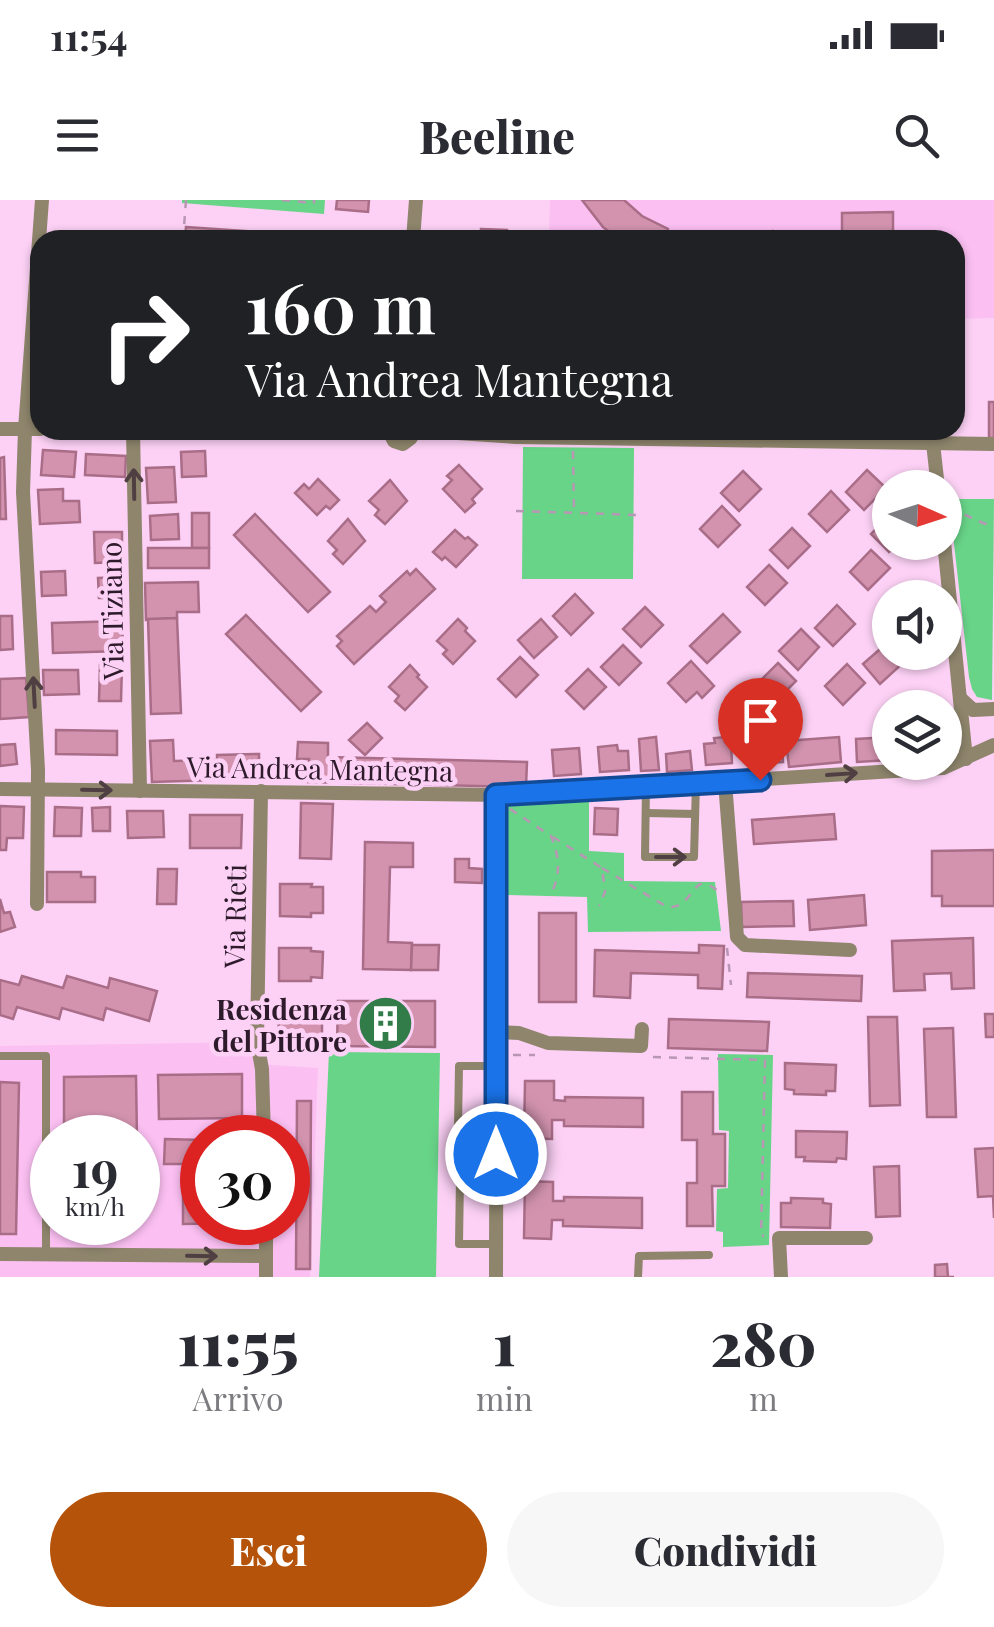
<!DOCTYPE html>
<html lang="it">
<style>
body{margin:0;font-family:"Playfair Display",serif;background:#f7f7f7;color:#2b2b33;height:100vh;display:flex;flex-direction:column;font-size:38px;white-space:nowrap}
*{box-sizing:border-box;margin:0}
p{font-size:32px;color:#7c7c81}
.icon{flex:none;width:55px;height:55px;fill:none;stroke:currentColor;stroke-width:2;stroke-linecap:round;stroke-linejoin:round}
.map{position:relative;height:1077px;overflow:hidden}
.panel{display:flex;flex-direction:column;background:#fff;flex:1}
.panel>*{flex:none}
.hud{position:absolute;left:30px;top:30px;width:935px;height:210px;border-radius:30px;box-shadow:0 2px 8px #0004;background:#202124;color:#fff;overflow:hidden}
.needle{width:65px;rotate:93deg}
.buttons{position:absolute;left:872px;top:270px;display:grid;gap:20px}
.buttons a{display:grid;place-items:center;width:90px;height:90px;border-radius:50%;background:#fff;box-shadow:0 2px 8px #0004;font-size:50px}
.speed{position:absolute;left:30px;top:915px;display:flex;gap:20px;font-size:50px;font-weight:700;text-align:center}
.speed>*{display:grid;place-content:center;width:130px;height:130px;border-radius:50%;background:#fff;box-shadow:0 2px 8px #0004;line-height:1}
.speed small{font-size:25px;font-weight:400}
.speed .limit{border:15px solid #d22;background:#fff;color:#111}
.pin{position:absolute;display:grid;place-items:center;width:85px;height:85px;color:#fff;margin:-102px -42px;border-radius:50% 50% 50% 0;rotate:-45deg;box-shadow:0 0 10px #0007}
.pin .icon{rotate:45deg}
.me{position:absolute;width:110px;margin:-55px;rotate:0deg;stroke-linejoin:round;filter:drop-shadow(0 0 8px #0008)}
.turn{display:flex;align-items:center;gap:35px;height:210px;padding:0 50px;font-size:45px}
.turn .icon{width:130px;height:130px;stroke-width:2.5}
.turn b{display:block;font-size:70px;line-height:85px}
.eta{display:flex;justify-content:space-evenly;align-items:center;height:170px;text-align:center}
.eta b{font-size:60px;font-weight:800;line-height:70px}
.action{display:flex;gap:20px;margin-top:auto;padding:20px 50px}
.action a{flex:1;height:115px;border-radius:60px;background:#b45309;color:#fff;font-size:40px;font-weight:800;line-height:115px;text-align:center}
.action a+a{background:#f7f7f7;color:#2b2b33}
.status{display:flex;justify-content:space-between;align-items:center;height:70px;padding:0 50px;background:#fff;direction:ltr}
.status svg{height:28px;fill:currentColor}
header{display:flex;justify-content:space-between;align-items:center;height:130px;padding:0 50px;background:#fff;font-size:45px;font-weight:800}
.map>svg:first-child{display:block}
</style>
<div class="status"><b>11:54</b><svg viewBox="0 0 49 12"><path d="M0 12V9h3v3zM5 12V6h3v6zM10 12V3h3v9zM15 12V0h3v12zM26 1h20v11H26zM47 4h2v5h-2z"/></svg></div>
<header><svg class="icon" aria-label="menu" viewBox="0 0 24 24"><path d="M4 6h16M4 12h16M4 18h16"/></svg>Beeline<svg class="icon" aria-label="search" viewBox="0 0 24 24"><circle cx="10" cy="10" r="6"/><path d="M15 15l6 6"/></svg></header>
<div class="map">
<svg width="994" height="1077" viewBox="0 0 994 1077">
<rect width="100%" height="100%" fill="#fcd1f5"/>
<!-- built -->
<g fill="#fbbff2" fill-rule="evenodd">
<path d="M550 0H994V118L955 119V40H549Z"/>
<path d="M257 842V864L318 868 310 1077H0V846ZM52 938H138V1022H52ZM202 938H288V1022H202Z"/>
</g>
<!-- green -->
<g fill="#68d488">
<path d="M182 0H325L324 14 182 3Z"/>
<path d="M523 247 634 248 633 379H522Z"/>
<path d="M949 299H994L992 500 977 497 972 489 969 477Z"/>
<path d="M503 600 589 601V651L624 653V681L715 682 721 731 588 732 587 697 503 695Z"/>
<path d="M329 852 440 853 436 1077H319Z"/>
<path d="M718 854 773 855 769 1045 723 1047V1032L716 1031 717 989 728 988 729 931 719 930Z"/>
</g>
<!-- building -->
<g fill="#d393af" stroke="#a96d88" stroke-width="2.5">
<path d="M337 0H369L368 12 336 9Z"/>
<path d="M582 0H624L642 16 668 29 665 40H620L603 27Z"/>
<path d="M893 12V40H842V13Z"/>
<path d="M186 27 347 38V40H185Z"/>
<path d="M481 29 507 30V40H481Z"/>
<path d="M773 31 786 38 789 32 801 40H767Z"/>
<rect x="989" y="202" width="5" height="36"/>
<path d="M43 250 76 252 74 277 41 275Z"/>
<path d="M205 251 206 276 182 277 181 252Z"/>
<path d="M86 254 126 256 125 277 85 275Z"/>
<path d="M4 257 6 319H0V258Z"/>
<path d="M459 265 482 289 472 299 475 303 465 312 443 289 452 280 447 276Z"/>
<path d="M174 267 176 302 148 303 146 268Z"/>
<path d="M867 270 886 288 864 310 846 292Z"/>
<path d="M743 271 761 289 739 311 721 293Z"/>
<path d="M318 279 339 300 330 309 326 306 317 315 295 293 304 284 309 289Z"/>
<path d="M390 280 407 301 385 324 375 315 379 310 369 301Z"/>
<path d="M63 289V301H79L80 322 40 324 38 290Z"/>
<path d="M831 291 849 310 827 332 809 314Z"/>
<path d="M722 306 740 325 718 347 700 329Z"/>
<rect x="192" y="313" width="17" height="35"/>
<path d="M178 314 179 339 151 340 150 316Z"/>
<path d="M255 314 330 392 308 412 234 335Z"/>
<path d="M890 315V342H899L889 352 871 334Z"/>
<path d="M348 319 365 341 343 364 333 354 337 350 328 341Z"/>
<path d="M792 328 810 346 788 368 770 350Z"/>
<path d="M455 330 465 339 468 337 477 345 456 367 445 357 442 360 433 352Z"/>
<path d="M94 332H122V362L95 363Z"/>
<rect x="148" y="348" width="61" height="20"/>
<path d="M871 350 890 368 868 390 850 372Z"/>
<path d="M769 365 787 383 765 405 747 387Z"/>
<path d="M416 369 435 389 354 464 337 446 342 441 337 436 370 406 376 412 386 402 380 396 407 371 410 375Z"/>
<path d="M65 371 66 395 42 396 41 372Z"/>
<path d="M124 377 125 398H99L98 378Z"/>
<path d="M198 382 199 412H177V418L146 420 145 383Z"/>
<path d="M575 394 593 413 571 435 553 416Z"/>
<path d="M837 405 855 424 833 446 815 428Z"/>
<path d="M645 407 663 425 641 447 623 429Z"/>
<path d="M723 414 740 432 707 463 690 446Z"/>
<path d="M246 415 321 492 301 511 226 434Z"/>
<path d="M0 416H12L13 449 0 450Z"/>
<path d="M177 418 181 513 151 514 148 419Z"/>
<path d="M458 419 467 428 465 431 475 441 453 464 443 454 447 450 437 441Z"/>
<path d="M541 419 557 437 534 458 518 440Z"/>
<path d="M122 421 123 451 53 453 52 423Z"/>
<path d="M801 429 819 447 798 470 779 451Z"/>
<path d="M887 443 890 446V452H895L904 462 880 484 863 464Z"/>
<path d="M623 445 641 463 619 485 601 467Z"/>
<path d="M520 457 538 475 516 497 498 479Z"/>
<path d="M691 461 714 486 702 498 697 492 686 502 668 483Z"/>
<path d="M778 463 796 481 774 503 756 485Z"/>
<path d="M847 464 865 483 843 505 825 486Z"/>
<path d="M100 465 122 466 121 501H99Z"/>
<path d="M410 465 419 475 417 477 427 487 405 510 395 501 399 496 389 487Z"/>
<path d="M588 469 606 487 584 509 566 491Z"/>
<path d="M43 470H78L79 494 44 495Z"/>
<path d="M26 478 29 517 0 519V479Z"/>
<path d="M367 523 382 538 365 555 349 540Z"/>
<path d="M56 530 117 531V555L56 554Z"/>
<path d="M769 533V537H775V542L782 541 783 562 752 564 750 534Z"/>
<path d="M656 537 659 570 641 571 639 539Z"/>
<path d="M725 537V542H731L732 563 706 565 704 544 715 543 714 538Z"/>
<path d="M839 537 841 562 789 567 786 541Z"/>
<path d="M890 537V560L857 562 856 539Z"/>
<path d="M173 540 174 561 217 560 218 580 152 582 150 541Z"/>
<path d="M298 542 328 543V557L527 562 526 587 308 582 309 559H297Z"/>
<path d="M15 544 17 564 0 566V545Z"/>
<path d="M617 545 618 551H628L629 570 600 572 598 547Z"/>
<path d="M579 548 581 574 554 576 552 550Z"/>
<path d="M690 551 692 570 667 572 666 554Z"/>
<path d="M259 554V579L218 580 217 555Z"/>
<path d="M301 603 333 604 331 659 300 658Z"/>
<path d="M0 606 24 607 23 638H7L6 650H0Z"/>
<path d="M55 607 82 608 81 636H54Z"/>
<path d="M110 607V631H93L92 608Z"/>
<path d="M595 608 618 609 617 635 594 634Z"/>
<path d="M127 611H163L164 637 128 638Z"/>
<path d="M834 614 836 639 754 644 752 620Z"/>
<path d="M190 615H242L241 648H190Z"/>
<path d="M365 642 413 643V667H390L388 742 412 743 411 770 363 769Z"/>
<path d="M994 650V706H942V696H932V651Z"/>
<path d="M455 659H469V668L482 669V683L455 682Z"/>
<path d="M158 669H177L176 704H157Z"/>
<path d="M47 672H81V677H95V702H47Z"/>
<path d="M280 684H312L311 687H323V713H311V717L280 716Z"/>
<path d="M864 695 866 725 810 730 808 700Z"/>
<path d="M0 699 4 713 10 712 15 727 0 732Z"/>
<path d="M793 701 794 726 742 727 741 702Z"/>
<rect x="539" y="713" width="37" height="89"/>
<path d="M973 738 974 788 952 789 951 773 924 774 925 790 894 791 892 741Z"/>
<path d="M412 745H439L438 770H411Z"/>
<path d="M699 745 724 746 722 789 698 788V775L631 773 630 798 594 796 595 750 699 753Z"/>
<path d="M279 748H311V751L323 752 322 778 311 777V781H279Z"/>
<path d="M748 773 862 776 861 801 747 797Z"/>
<path d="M22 776 63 788 67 776 108 788 110 778 157 791 149 821 106 808 103 820 62 808 59 819 17 807 13 819 0 815V780L19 785Z"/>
<path d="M338 801H435V847L337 846Z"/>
<path d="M279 814H310V817H322V843H310V846H278Z"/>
<path d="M985 814H994V837H986Z"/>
<path d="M868 817H897L900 905 870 906Z"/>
<path d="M669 819 769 822 767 851 668 848Z"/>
<path d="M953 828 956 917H927L924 829Z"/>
<path d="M785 863 836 865 835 891H826V895L794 894V890L785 889Z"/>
<path d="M242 874V918L159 919 158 875Z"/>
<path d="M136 876 137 938H64V877Z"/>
<path d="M525 881H554V900L565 901V897L643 898V927L564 926V920H552V939L524 938Z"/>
<path d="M0 882 19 883 16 1034H0Z"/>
<path d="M682 892H713V934H725V986H712L713 1026H687V983H697V940H682Z"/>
<path d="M297 901H311L310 1069H296Z"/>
<path d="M796 931 847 932 846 959 837 958 836 962 804 961 805 957H796Z"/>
<path d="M165 939 202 940V964H164Z"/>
<path d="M994 948V1018L993 996 978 997 975 949Z"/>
<path d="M899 966 900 1016 876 1017 874 967Z"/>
<path d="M525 981 553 982V1001H564V997L642 998V1028L563 1026V1020H552L551 1039 524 1038Z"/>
<path d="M183 987H202V1022L233 1023 183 1024Z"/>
<path d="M791 998 823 999V1003L831 1004 830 1028 781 1027V1003H791Z"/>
<path d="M80 1022H122V1032L80 1033Z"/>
<path d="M947 1064 948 1077H954H935V1065Z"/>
</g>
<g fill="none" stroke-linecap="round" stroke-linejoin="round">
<!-- path -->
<g stroke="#b996b4" stroke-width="2.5" stroke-dasharray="8 8" stroke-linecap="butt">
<path d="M282 0 314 3V0"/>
<path d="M183 40 186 0"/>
<path d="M573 251 574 313"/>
<path d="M948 301 951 328"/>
<path d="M950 308 983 323 994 326"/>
<path d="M516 311 639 315"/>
<path d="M510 609 551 636C560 658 561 675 550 696"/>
<path d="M553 637 602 668 605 692 599 706"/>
<path d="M602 668 667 707C687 708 687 694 700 684L709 685 717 690"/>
<path d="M727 748 731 785"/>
<path d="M513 855H535"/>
<path d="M653 857 765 860 761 1035 764 1036"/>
</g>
<!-- service -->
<g stroke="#8e856c" stroke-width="8">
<path d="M646 586 645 657H694L696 583"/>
<path d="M646 613 695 614"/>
<path d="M0 856H46V1053"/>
<path d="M458 927 459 866H496"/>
<path d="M460 977 459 1044H496"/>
<path d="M638 1077 639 1056 709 1055"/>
</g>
<!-- minor -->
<g stroke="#8e856c" stroke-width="14">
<path d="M413 40 416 0"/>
<path d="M0 229H40"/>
<path d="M91 230 390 233"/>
<path d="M412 230 516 237 994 244"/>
<path d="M133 231 140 591"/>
<path d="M390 233 394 241 403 244 411 238 412 230"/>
<path d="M933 243 938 288"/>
<path d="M944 342 966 559"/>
<path d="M961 499 973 510 994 509"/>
<path d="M725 582 737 737 745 745 850 750"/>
<path d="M0 589 507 595 943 568 994 545"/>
<path d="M261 591 257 842 262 869 264 938"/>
<path d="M37 704 38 570 23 292 25 229 42 0"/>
<path d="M496 832 519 833 548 843 641 846 642 829"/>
<path d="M266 1022V1077"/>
<path d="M0 1054 266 1056"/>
<path d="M496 1077 497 595"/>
<path d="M781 1077 779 1038H866"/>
</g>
</g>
<!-- one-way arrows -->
<defs><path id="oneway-shaft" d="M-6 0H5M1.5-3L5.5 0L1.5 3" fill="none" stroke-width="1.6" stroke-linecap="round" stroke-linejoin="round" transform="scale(2.5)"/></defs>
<g stroke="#4f3f42">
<use href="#oneway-shaft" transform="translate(134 284) rotate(-91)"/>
<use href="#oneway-shaft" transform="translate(34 492) rotate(-93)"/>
<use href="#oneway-shaft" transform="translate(842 574) rotate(-4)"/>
<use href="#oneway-shaft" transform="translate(97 590) rotate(1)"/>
<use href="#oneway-shaft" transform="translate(671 657)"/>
<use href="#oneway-shaft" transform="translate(202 1056) rotate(1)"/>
</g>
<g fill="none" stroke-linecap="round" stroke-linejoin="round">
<defs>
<path id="route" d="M496 954V595L760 580"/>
</defs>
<!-- route casing -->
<use href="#route" stroke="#114b97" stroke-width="25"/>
<!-- route -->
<use href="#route" stroke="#1a73e8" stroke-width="18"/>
</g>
<!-- icons -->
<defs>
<symbol id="building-disc" viewBox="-11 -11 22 22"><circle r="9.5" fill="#327c4a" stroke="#fcd1f5"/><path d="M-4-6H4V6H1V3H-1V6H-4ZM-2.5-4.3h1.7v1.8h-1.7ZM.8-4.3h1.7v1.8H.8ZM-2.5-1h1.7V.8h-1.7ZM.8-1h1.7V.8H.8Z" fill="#fff"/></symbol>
</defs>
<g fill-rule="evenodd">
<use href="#building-disc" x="354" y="792" width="63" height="63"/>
</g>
<g text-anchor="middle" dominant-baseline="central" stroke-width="9" stroke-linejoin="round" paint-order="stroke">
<!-- street labels -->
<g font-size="28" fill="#2d1a2b" stroke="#fcd1f5">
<text transform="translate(111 411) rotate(-91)">Via Tiziano</text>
<text transform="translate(320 568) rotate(1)">Via Andrea Mantegna</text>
<text transform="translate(234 716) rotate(-89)">Via Rieti</text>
</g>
<!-- poi labels -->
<g font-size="28" font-weight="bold" fill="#2d1a2b" stroke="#fcd1f5" text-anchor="end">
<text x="347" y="808">Residenza<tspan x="347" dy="32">del Pittore</tspan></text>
</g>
</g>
</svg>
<div class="buttons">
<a><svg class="needle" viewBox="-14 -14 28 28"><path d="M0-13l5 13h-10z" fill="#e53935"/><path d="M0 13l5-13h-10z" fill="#7c7c81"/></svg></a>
<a><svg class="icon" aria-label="sound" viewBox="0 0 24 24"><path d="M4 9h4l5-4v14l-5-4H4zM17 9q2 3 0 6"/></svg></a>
<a><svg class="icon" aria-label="layers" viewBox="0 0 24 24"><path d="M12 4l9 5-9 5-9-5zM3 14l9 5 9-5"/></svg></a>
</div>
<div class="speed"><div>19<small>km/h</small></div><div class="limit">30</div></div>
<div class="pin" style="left:760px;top:580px;background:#d93025"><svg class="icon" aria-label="arrive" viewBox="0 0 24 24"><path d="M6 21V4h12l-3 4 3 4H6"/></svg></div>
<svg class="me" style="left:496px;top:954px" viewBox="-20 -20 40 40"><circle r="17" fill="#1a73e8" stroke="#fff" stroke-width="3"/><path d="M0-11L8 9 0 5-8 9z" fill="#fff"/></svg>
<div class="hud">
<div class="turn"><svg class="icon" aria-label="right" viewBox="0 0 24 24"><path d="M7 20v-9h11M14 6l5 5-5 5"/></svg><div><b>160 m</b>Via Andrea Mantegna</div></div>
</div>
</div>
<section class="panel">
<div class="eta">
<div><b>11:55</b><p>Arrivo</p></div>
<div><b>1</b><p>min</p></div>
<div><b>280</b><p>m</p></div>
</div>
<div class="action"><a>Esci</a><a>Condividi</a></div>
</section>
